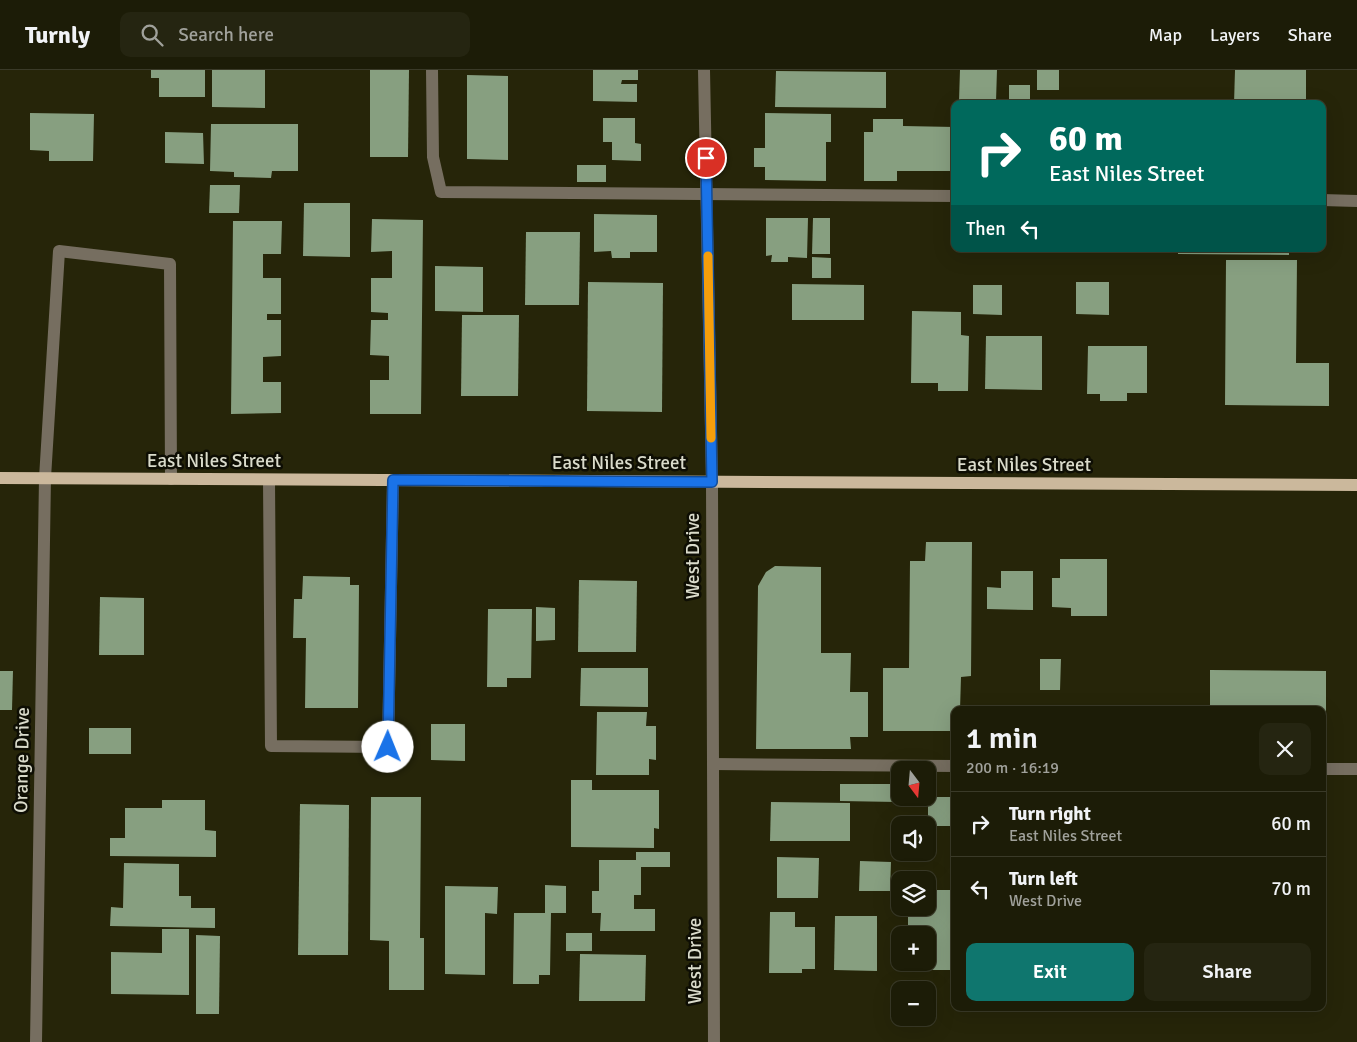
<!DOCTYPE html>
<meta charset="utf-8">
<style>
body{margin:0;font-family:Signika,sans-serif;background:#252511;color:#f1f3f6;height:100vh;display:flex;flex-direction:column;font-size:19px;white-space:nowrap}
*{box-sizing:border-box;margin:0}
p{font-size:16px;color:#a0a19b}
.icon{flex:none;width:28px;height:28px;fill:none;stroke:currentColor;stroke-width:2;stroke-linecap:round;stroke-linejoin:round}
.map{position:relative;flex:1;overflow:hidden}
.sheet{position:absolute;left:951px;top:636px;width:375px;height:305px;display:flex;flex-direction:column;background:#1c1c07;border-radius:10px;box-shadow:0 5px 20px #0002,0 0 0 1px #3a3a28}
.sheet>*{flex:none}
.banner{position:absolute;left:951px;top:30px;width:375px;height:152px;border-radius:10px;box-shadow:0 5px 20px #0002,0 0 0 1px #3a3a28;background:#00695c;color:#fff;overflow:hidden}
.needle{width:32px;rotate:164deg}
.tools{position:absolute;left:891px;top:691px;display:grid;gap:10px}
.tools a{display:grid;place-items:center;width:45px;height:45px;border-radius:10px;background:#1c1c07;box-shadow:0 5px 20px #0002,0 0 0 1px #3a3a28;font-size:25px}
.pin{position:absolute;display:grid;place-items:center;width:42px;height:42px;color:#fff;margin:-21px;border:2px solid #fff;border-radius:50%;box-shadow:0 1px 5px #0007}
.me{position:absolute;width:55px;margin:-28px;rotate:1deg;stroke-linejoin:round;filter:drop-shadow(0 0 4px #0008)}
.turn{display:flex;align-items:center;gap:18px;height:105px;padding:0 15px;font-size:22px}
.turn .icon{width:65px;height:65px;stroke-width:2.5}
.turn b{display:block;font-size:35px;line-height:42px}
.then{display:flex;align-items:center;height:48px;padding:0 15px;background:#0003;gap:10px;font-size:19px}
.round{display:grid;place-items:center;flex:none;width:52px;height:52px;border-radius:10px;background:#252511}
.summary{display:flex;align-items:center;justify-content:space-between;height:85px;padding:0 15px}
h1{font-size:30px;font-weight:600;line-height:38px}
.cta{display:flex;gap:10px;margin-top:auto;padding:10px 15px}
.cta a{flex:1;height:58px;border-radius:10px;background:#0f766e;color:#fff;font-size:20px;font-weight:600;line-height:58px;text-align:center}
.cta a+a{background:#252511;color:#f1f3f6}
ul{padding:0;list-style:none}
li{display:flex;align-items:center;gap:15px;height:65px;padding:0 15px;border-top:1px solid #3a3a28}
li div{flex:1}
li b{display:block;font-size:19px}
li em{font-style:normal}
header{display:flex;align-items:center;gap:30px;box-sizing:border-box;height:70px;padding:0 25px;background:#1c1c07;border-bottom:1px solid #3a3a28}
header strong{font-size:24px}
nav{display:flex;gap:28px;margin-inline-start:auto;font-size:18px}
.search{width:350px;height:45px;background:#252511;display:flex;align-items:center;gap:12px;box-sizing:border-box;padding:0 18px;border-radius:10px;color:#a0a19b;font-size:19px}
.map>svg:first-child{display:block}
</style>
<header>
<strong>Turnly</strong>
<div class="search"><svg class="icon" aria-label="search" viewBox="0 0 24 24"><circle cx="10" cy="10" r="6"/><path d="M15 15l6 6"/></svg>Search here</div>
<nav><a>Map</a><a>Layers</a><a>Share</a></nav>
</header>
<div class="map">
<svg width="1357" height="972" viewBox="0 0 1357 972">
<rect width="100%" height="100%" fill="#262509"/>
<!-- building -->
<g fill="#879f80">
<path d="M151 0H205V27H159V8H151Z"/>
<path d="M212 0H265V38L212 37Z"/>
<path d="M370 0H409L408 87H370Z"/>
<path d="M593 0H638V10H622L621 14H637V32L593 31Z"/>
<path d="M960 0H997L996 31H959Z"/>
<rect x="1037" y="0" width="22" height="20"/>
<path d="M1235 0H1306V34H1234Z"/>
<path d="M776 1 886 2V38L775 37Z"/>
<path d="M467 5 508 6V90L467 89Z"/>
<rect x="1009" y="15" width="21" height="19"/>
<path d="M30 43 94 44 93 91H49V81L30 80Z"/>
<path d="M765 43 831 44V72H826V111L765 110V97H754V78H765Z"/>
<path d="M603 48H635V73L641 74V91L612 90V72H603Z"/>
<path d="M873 49H903V56L955 57V101H897V111H864V62H873Z"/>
<path d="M211 54H298V101H272L271 108 234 107V102L210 101Z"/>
<path d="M165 62 203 63 204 94 165 93Z"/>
<rect x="577" y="95" width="29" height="17"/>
<path d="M210 115H240L239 143H209Z"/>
<path d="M304 133H350V187L303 186Z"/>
<path d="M594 144 657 145V182H630V188H612L611 181 594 182Z"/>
<path d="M766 148H808L807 188 788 187V192H771L772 185 766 186Z"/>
<path d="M813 148H830V184H812Z"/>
<path d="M372 149 423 150 421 344H370V310H389V286L370 285 371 250H388V243L371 242V208H392V181L371 182Z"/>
<path d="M233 151H282L281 184H263V208H281V244H267V250H281V286L263 287V312H281V343L231 344Z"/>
<path d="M526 162H580L579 235H525Z"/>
<path d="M1178 179H1289V185L1178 184Z"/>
<path d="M812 187 831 188V208H812Z"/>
<path d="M1226 190H1297L1296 293H1329V336L1225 335Z"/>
<path d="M435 196 483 197V242L435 241Z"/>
<path d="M588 212 663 213 662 342 587 341Z"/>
<path d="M1076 212H1109V245L1076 244Z"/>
<path d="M792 214 864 215V250H792Z"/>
<path d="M973 215H1002V245L973 244Z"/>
<path d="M912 241 961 242V265L969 266 968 321H938V313H911Z"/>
<path d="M462 245H519L518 326H461Z"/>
<path d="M986 266H1042V320L985 319Z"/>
<path d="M1088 276H1147V323H1127V331H1100V324H1087Z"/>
<path d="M926 472H972L971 606 961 607 960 640H955V661H883V598H909L910 491H925Z"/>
<path d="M1060 489H1107V546H1071V538L1052 537V508H1060Z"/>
<path d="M775 496 821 497V583H851L850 622H868V667H850L851 679H756L758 516 766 502Z"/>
<path d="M1001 501H1033V540L987 539V517L1001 518Z"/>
<path d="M303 506 350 507V515H359L358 638H305L306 568H293L294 529H302Z"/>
<path d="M579 510 637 511 636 582H578Z"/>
<path d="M100 527 144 528V585H99Z"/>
<path d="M536 537 555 538V570L536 571Z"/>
<path d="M488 539H532L531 608H507V617H487Z"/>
<path d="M1040 589H1061L1060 620H1040Z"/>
<path d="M581 598H648V637L580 636Z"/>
<path d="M1210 600 1326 601V658H1322V640H1210Z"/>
<path d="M0 601H13L12 640H0Z"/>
<path d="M597 642H647L646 656H656V690L649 689V705H596Z"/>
<path d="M431 654H465V691L431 690Z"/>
<rect x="89" y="658" width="42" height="26"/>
<path d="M571 710H592V720H659V759L654 758V778L571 777Z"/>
<path d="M840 714H897V732L840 731Z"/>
<path d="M371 727H421L420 868H424V920H389V871L370 870Z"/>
<path d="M955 727V756H928V727Z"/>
<path d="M162 730H205V760L216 761V787L110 786V768H125V738H162Z"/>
<path d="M771 732 850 733V771H770Z"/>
<path d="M300 734 349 735 348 885H298Z"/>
<path d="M636 782H670V797H641V825H634V839H655V861H600L601 843H592V821H599V790H636Z"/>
<path d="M777 787 819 788 818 828H777Z"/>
<path d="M860 791 891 792 890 821H859Z"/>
<path d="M124 793 179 794V826H191V838H215V858L110 856 111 837 123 838Z"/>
<path d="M545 815 566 816V843H551L550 905H539V914H513L514 843H545Z"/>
<path d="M445 816 498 817 497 844 485 843V905L445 904Z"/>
<path d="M928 820H953L952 900H920V892H928V865H908V845H920V838H928Z"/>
<path d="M770 842H795V857H815V899H802V903H769Z"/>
<path d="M835 846H877V901L834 900Z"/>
<path d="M162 859H189V925L111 924V882L162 883Z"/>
<rect x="566" y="863" width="26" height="18"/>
<path d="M196 865 220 866 219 944H196Z"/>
<path d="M580 884 646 885 645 931H579Z"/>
</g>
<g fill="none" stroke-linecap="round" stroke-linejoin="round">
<!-- minor -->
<g stroke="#766e60" stroke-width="12">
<path d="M432 0 433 87 441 122 955 126"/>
<path d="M704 0 712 413 714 972"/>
<path d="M1322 130 1357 131"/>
<path d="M269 410 271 676 388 677 393 411"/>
<path d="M713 694 955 696"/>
<path d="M1322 699H1357"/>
<path d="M36 972 45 408 59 181 170 194 171 409"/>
</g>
<!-- major -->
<path stroke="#cbb89c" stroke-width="12" d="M0 408 1357 415"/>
</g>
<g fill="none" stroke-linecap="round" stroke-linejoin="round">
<defs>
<path id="route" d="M388 677 393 410 712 412 706 88"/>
</defs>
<!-- route casing -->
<use href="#route" stroke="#114b97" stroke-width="12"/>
<!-- route -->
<use href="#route" stroke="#1a73e8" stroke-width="9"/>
<!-- slow -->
<path stroke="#f59e0b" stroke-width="9" d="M708 186 711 368"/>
</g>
<g text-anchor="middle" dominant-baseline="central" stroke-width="5" stroke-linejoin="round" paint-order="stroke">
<!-- street labels -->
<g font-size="19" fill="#dadbcb" stroke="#0e0e04">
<text x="214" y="391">East Niles Street</text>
<text x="619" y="393">East Niles Street</text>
<text x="1024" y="395">East Niles Street</text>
<text transform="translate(693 486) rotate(-90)">West Drive</text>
<text transform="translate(22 690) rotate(-89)">Orange Drive</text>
<text transform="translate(695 891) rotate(-90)">West Drive</text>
</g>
</g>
</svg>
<div class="tools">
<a><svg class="needle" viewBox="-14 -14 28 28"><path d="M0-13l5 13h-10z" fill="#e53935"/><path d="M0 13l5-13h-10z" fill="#a0a19b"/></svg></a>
<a><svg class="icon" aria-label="sound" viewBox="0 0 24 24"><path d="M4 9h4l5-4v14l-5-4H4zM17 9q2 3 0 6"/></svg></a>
<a><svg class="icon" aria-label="layers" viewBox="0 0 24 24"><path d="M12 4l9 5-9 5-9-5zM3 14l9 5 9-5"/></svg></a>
<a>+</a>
<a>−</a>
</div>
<div class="pin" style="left:706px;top:88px;background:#d93025"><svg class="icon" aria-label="arrive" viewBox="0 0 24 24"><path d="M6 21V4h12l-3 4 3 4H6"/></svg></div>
<svg class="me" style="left:388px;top:677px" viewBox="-20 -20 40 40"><circle r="19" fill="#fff"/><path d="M0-13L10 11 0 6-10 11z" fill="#1a73e8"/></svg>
<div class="banner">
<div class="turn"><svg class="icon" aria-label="right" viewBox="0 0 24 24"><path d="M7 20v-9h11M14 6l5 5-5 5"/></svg><div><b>60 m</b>East Niles Street</div></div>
<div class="then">Then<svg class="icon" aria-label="left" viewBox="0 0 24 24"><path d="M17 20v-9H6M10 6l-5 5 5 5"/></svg></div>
</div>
<section class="sheet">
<div class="summary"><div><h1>1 min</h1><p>200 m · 16:19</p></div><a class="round"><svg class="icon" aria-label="close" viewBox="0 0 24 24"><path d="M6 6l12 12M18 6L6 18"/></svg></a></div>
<ul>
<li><svg class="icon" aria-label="right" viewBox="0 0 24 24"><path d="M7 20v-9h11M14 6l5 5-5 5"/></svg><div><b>Turn right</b><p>East Niles Street</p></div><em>60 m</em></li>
<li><svg class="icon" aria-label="left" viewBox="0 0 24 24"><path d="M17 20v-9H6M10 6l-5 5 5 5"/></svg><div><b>Turn left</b><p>West Drive</p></div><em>70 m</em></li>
</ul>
<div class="cta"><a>Exit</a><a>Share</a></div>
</section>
</div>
